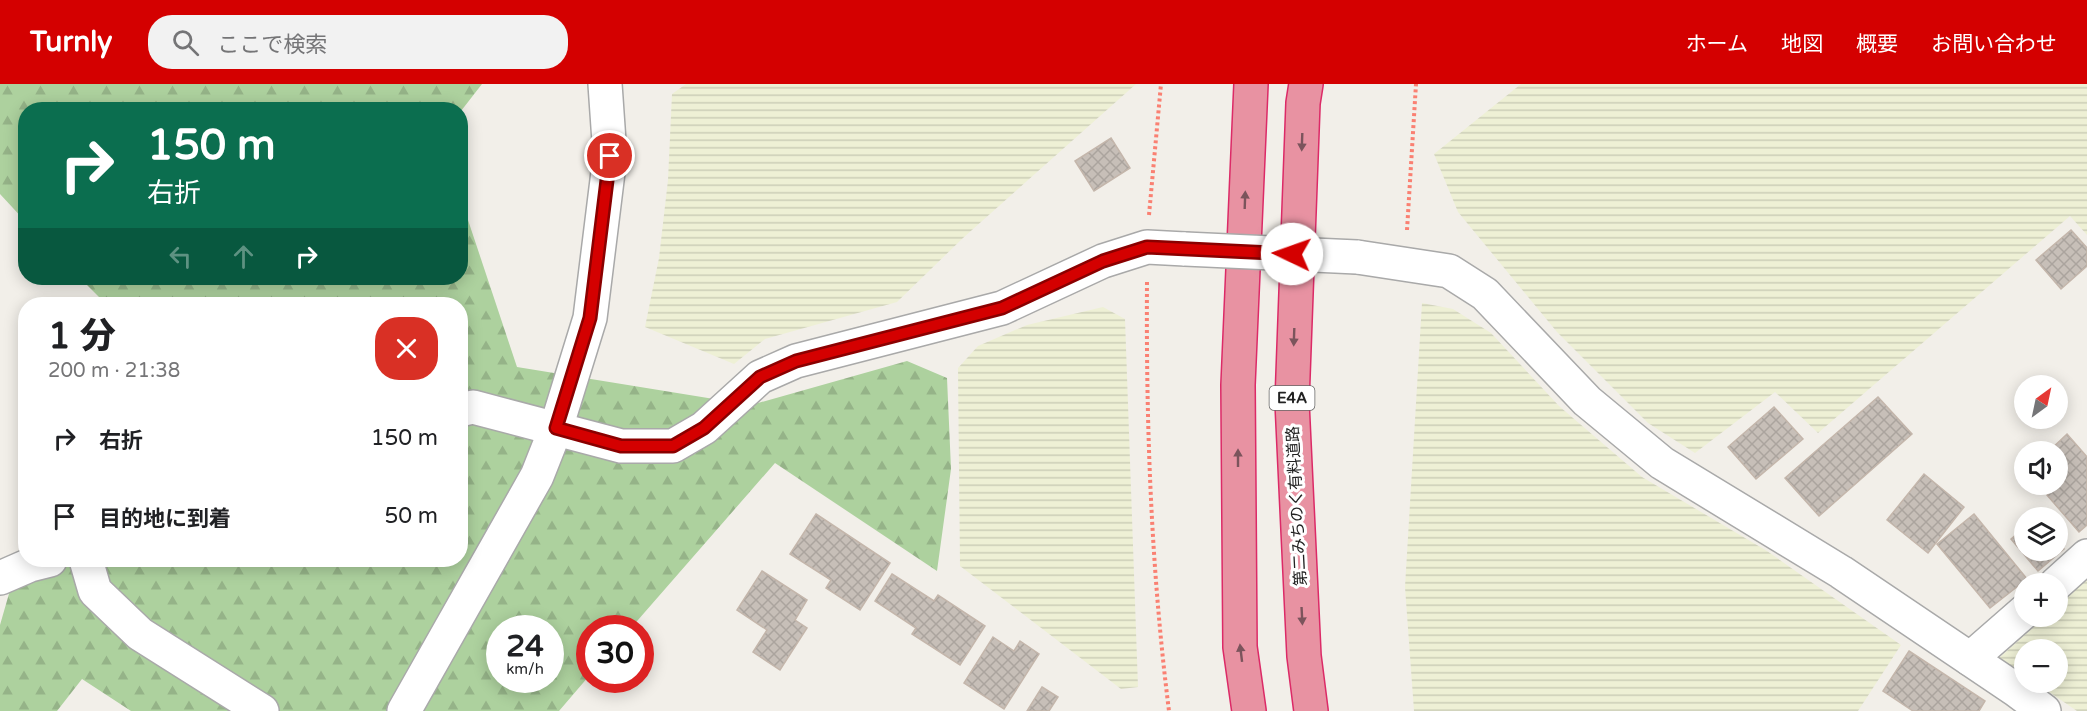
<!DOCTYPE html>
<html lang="ja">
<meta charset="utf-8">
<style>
body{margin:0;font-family:"Varela Round","Noto Sans JP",sans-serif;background:#f2f2f2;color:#202124;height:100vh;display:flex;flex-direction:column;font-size:22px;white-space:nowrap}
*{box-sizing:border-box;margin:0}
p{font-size:20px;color:#757577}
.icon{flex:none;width:33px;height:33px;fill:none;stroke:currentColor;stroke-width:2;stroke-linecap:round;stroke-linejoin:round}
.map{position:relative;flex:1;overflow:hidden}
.drawer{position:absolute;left:18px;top:213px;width:450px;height:270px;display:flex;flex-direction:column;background:#fff;border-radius:24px;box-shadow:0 3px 15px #0003}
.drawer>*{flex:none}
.banner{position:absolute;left:18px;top:18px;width:450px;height:183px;border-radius:24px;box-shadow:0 3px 15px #0003;background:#0b6e4f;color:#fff;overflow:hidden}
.needle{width:39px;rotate:33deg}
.controls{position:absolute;left:2014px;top:291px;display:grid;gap:12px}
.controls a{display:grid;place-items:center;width:54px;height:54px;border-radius:50%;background:#fff;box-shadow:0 3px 15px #0003;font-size:30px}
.speed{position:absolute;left:486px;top:531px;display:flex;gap:12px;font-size:30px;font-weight:700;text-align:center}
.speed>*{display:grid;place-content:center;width:78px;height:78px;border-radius:50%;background:#fff;box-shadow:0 3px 15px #0003;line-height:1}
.speed small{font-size:15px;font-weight:400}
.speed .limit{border:9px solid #d22;background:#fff;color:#111}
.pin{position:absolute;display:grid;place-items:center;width:51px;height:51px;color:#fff;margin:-26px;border:3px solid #fff;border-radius:50%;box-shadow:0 2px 6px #0007}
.me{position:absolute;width:66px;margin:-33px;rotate:273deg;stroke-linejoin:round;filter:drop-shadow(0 0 4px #0008)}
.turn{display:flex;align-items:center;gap:21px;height:126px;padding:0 30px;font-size:27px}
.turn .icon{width:78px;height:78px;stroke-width:2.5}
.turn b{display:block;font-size:42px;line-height:51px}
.lanes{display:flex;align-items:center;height:57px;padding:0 30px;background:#0003;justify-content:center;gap:30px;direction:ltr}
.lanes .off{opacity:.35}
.round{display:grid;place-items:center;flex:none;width:63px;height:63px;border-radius:24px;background:#f2f2f2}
.summary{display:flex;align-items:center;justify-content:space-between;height:102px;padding:0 30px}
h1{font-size:36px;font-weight:800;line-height:45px}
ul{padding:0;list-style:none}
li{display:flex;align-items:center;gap:18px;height:78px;padding:0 30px}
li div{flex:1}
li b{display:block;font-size:22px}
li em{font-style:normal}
header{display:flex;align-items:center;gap:36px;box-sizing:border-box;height:84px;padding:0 30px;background:#d40000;color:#fff}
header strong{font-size:28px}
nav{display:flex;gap:33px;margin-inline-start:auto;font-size:21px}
.search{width:420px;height:54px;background:#f2f2f2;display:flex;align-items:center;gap:15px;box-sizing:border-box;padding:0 21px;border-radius:24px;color:#757577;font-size:22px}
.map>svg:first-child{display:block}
</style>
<header>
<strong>Turnly</strong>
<div class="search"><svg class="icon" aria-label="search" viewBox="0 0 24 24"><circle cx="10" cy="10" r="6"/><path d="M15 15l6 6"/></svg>ここで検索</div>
<nav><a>ホーム</a><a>地図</a><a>概要</a><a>お問い合わせ</a></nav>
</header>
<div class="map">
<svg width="2087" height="627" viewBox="0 0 2087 627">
<defs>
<pattern id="farmland-rules" width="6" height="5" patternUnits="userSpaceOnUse" patternTransform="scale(1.5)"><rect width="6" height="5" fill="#eef0d5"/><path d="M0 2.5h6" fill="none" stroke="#ccceb7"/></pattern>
<pattern id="forest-firs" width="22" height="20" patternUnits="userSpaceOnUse" patternTransform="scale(1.5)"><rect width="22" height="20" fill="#add19e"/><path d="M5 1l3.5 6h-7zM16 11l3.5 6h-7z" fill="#95b388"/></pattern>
<pattern id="building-cross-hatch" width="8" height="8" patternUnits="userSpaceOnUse" patternTransform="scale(1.5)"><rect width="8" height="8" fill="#c7bfb8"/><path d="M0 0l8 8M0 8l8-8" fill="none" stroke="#aba49e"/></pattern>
</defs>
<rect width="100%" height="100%" fill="#f2efe9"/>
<!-- farmland -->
<g fill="url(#farmland-rules)">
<path d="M686 0H1136L963 154 897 218 765 255 734 280 645 243 659 174 668 96 672 10Z"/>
<path d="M1521 0H2087V151L2070 132 1818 349 1775 308 1695 369 1648 339 1557 248 1458 128 1434 70Z"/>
<path d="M1422 219 1453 225 1491 249 1559 322 1642 393 1767 467 1901 561 1858 627H1414L1405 503Z"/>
<path d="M1103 223 1125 235 1138 603 1121 605 960 482 958 284 978 262 1027 241Z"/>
<path d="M2087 495V627H2077L2036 599 2058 598V566H2025V591L1999 574 2045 533 2058 532V521Z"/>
</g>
<!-- forest -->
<g fill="url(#forest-firs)" fill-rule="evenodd">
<path d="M0 0H482L461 27 460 26H26L25 137 0 110Z"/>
<path d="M461 115 517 283 751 321 907 277 947 294 951 385 937 487 775 379 631 544H590L589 592 559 627H131L82 595 57 627H0V541L25 454 26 476H460V220H106L80 194H460ZM500 544H550V596H500Z"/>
</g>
<!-- building -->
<g fill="url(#building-cross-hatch)" stroke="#c4b6ab" stroke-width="1.5">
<path d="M1111 54 1130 84 1094 107 1075 77Z"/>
<path d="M2071 146 2087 164V182L2061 205 2036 176Z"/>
<path d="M1878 313 1912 350 1819 432 1785 394Z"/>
<path d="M1774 323 1803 355 1756 395 1728 363Z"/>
<path d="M2067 350 2087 373V441L2079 448 2047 411 2055 404 2052 400H2058V368H2048Z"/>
<path d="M1924 390 1964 423 1928 469 1887 436Z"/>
<path d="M816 430 890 479 860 526 826 504 831 496 790 470Z"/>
<path d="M1974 430 2027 495 1990 524 1937 460Z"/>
<path d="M2025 443V466H2058V458L2064 465 2038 487 2011 455Z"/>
<path d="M762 487 807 516 795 536 807 544 780 586 753 568 767 546 737 526Z"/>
<path d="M892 490 934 517 938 511 985 542 960 581 912 550 916 544 875 517Z"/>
<path d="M993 553 1014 567 1020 557 1039 570 1004 625 964 599Z"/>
<path d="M1909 567 1985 617 1979 627H1913L1883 607Z"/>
<path d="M1042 603 1058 613 1049 627H1027Z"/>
</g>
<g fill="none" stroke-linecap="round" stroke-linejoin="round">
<defs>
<g id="minor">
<path d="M1357 173 1449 187 1485 210 1587 317 1662 379 1841 488 2016 606 2044 627"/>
<path d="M460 326 473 323 621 362H673L704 344 760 293 796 277 1002 224 1103 177 1147 163 1185 165"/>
<path d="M86 476 95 507 140 550 262 627"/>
<path d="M0 494 30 481 50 476"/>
<path d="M2056 500 2087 472"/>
<path d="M1970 575 2025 527"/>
<path d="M404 627 537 392 556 344 590 234 610 72 605 0"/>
</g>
<g id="highway">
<path d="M1306 0 1303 19 1292 318 1304 572 1311 627"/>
<path d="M1249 627 1240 563 1238 301 1251 0"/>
</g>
</defs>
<!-- minor casing -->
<use href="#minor" stroke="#a9a9a9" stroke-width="36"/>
<!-- highway casing -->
<use href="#highway" stroke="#dc2a67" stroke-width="36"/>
<!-- path -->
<g stroke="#fa8072" stroke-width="4" stroke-dasharray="3 3" stroke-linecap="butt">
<path d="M1149 131 1161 0"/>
<path d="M1407 146 1416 0"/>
<path d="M1147 198C1146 341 1151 485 1169 627"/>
</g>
<!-- minor -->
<use href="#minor" stroke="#fff" stroke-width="33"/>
<!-- highway -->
<use href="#highway" stroke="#e892a2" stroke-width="33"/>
<defs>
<path id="minor-bridge" d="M1185 165 1357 173"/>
</defs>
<!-- minor-bridge casing -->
<use href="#minor-bridge" stroke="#a9a9a9" stroke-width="36" stroke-linecap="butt"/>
<!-- minor-bridge -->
<use href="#minor-bridge" stroke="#fff" stroke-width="33"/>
</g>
<!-- one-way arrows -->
<defs><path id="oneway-solid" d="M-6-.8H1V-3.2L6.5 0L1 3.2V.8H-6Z" transform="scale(1.5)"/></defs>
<g fill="#7b545c">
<use href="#oneway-solid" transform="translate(1302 58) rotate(92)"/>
<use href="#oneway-solid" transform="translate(1245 116) rotate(-88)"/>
<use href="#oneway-solid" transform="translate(1294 253) rotate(92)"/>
<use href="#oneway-solid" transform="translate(1238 374) rotate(-90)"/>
<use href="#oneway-solid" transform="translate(1302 532) rotate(87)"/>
<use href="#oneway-solid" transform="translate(1241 569) rotate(-97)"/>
</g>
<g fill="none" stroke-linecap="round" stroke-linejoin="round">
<defs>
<path id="route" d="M610 72 590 234 556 344 621 362H673L704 344 760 293 796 277 1002 224 1103 177 1147 163 1292 170"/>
</defs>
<!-- route casing -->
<use href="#route" stroke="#8a0000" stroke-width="15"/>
<!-- route -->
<use href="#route" stroke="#d40000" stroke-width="10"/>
</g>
<g text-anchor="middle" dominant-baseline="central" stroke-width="6" stroke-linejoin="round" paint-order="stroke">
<!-- shield labels -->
<rect fill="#fff" stroke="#646464" stroke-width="1.5" x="1269.5" y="302" width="45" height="24" rx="4.5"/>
<g font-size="15" font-weight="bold" fill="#222">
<text x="1292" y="314">E4A</text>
</g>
<!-- street labels -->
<g font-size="16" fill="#222" stroke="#fff">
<text transform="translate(1297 422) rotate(-93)">第二みちのく有料道路</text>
</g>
</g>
</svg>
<div class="controls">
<a><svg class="needle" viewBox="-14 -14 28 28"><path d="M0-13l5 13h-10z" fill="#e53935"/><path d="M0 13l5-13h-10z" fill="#757577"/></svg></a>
<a><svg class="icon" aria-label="sound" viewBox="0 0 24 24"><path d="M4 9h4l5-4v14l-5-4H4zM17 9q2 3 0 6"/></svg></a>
<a><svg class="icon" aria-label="layers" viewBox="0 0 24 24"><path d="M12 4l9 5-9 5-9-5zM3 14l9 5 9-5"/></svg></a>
<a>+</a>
<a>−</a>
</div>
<div class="speed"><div>24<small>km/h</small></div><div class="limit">30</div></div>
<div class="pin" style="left:610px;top:72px;background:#d93025"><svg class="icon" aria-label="arrive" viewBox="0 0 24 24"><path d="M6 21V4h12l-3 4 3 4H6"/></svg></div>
<svg class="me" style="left:1292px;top:170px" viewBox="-20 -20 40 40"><circle r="19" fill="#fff"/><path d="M0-13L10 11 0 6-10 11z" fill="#d40000"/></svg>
<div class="banner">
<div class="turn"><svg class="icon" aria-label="right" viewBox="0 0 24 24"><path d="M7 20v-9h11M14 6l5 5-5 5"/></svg><div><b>150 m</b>右折</div></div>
<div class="lanes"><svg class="icon off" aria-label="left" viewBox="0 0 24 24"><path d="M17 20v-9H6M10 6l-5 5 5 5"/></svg><svg class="icon off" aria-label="ahead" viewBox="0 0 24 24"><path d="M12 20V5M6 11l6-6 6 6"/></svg><svg class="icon" aria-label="right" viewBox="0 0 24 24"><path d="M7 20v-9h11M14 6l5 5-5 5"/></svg></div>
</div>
<section class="drawer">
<div class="summary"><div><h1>1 分</h1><p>200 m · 21:38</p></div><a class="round" style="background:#d93025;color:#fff"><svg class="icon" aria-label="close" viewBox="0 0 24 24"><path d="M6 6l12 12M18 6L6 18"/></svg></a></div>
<ul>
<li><svg class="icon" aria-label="right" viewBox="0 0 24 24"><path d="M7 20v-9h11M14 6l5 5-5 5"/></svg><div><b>右折</b></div><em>150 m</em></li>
<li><svg class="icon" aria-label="arrive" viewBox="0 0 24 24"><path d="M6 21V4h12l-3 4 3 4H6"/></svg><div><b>目的地に到着</b></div><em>50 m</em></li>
</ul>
</section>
</div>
